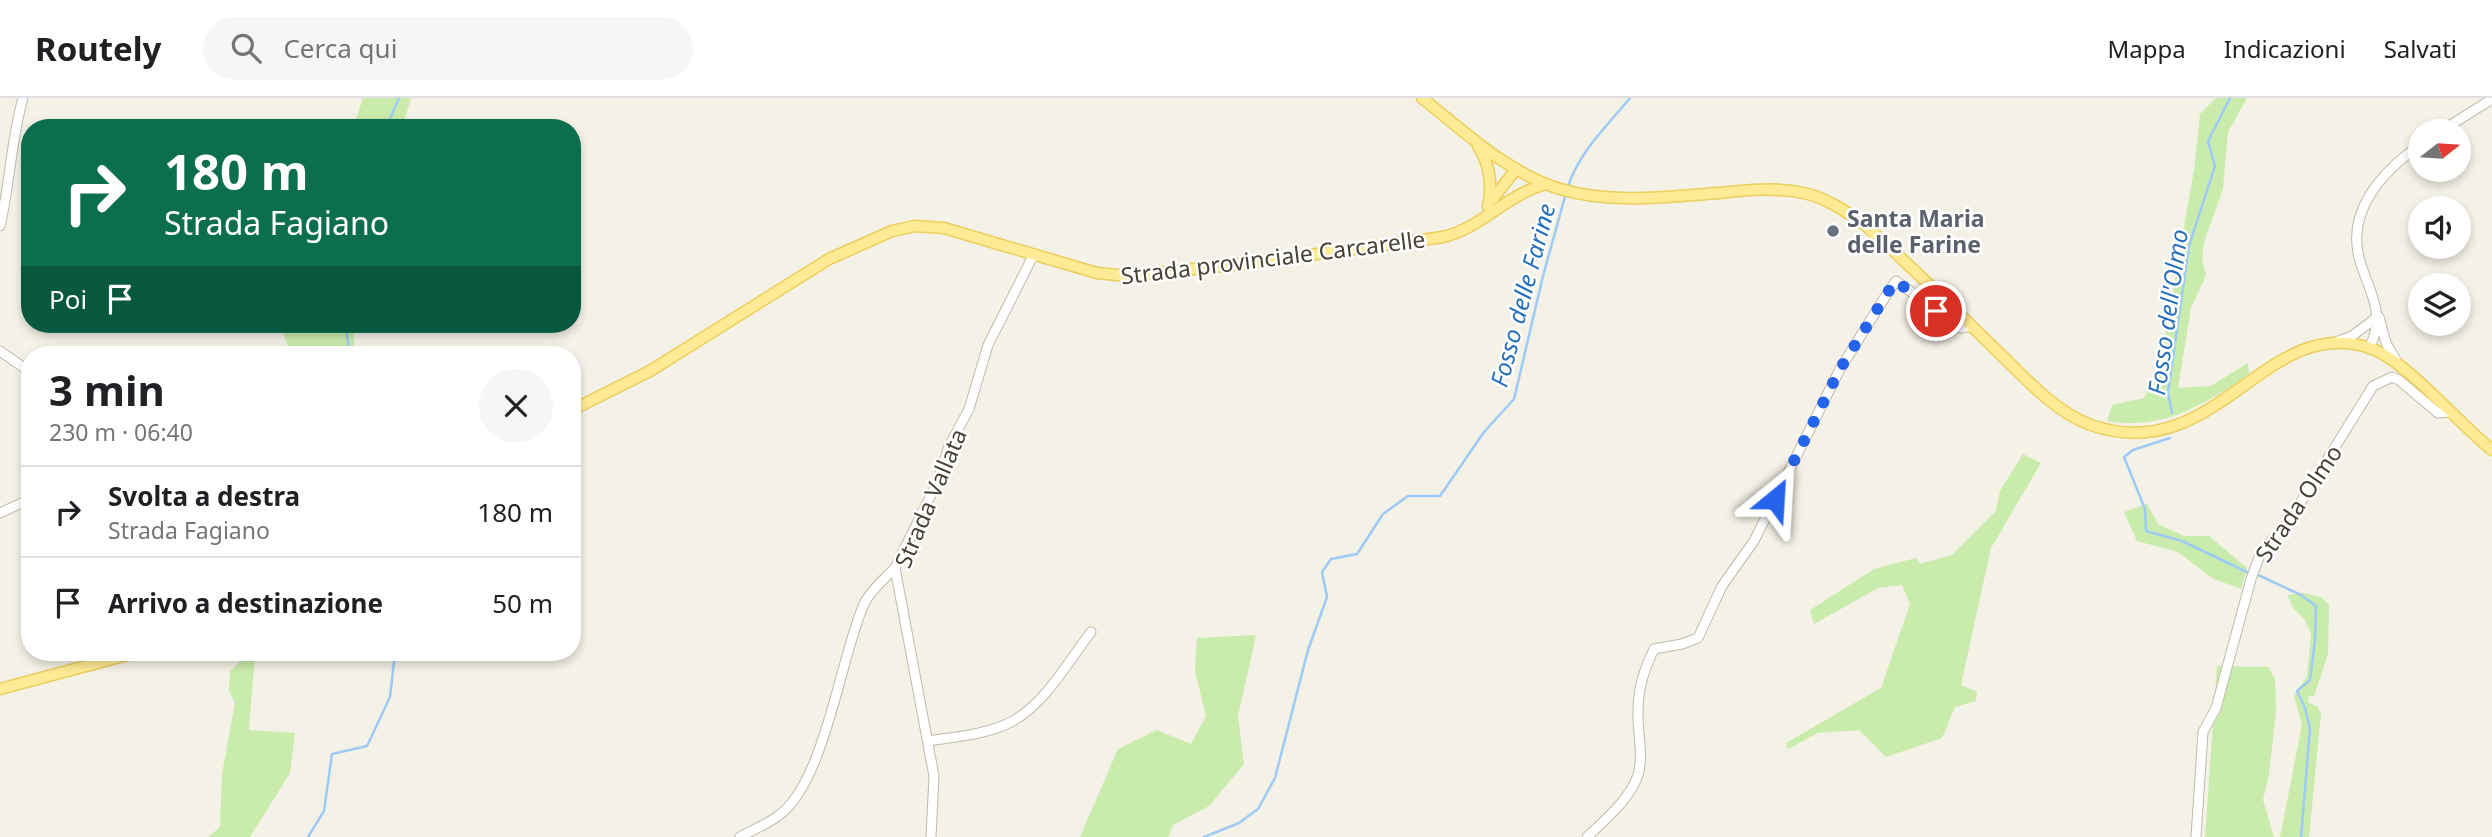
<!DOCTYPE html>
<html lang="it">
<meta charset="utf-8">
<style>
body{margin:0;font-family:"Noto Sans",sans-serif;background:#f6f6f6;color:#202124;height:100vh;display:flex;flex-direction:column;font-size:26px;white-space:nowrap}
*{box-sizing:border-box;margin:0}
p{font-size:23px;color:#757577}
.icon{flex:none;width:38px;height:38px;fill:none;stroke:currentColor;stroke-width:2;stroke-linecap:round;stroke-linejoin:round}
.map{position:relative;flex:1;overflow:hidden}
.panel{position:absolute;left:21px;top:248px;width:560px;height:315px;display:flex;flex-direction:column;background:#fff;border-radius:28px;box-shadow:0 4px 10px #0003}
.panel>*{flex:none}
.top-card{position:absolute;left:21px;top:21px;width:560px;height:214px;border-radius:28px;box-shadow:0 4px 10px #0003;background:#0b6e4f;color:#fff;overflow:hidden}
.needle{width:46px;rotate:73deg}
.tools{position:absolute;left:2408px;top:21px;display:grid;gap:14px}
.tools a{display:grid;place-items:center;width:63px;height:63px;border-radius:50%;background:#fff;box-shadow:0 4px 10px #0003;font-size:35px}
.pin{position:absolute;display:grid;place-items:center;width:60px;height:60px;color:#fff;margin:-30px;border:4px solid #fff;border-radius:50%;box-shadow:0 2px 7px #0007}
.me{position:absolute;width:77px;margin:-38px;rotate:27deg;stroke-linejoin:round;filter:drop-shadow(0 0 5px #0008)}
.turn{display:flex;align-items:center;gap:24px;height:147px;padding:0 28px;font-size:32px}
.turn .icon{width:91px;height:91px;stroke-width:2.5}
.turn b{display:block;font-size:49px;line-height:60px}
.then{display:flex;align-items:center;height:66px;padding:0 28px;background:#0003;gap:14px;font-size:26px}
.round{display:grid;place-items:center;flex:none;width:74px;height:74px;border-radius:37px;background:#f6f6f6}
.headline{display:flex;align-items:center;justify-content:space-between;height:119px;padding:0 28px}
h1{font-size:42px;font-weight:700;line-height:52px}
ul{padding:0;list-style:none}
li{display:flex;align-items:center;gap:21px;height:91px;padding:0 28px;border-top:2px solid #e0e0e0}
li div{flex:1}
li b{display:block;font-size:26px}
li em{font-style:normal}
header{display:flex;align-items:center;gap:42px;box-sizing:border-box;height:98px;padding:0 35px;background:#fff;border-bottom:2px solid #e0e0e0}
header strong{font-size:33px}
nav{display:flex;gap:38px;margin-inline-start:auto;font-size:24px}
.search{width:490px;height:63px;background:#f6f6f6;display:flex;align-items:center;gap:18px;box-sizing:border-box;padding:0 24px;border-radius:38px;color:#757577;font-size:26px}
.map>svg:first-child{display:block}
</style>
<header>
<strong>Routely</strong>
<div class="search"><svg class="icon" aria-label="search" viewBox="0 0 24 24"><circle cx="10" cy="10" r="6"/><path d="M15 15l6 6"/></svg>Cerca qui</div>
<nav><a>Mappa</a><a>Indicazioni</a><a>Salvati</a></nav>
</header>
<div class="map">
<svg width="2492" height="739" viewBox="0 0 2492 739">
<rect width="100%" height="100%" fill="#f4f1e6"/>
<!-- green -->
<g fill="#c9ecac">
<path d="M363 0H411L402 30H348L355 25Z"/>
<path d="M2216 0H2247L2228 34 2223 91 2204 144 2202 162 2206 177 2191 210 2178 290 2211 288 2248 265 2249 277C2204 306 2164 333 2107 323L2112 307 2144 300 2161 262 2195 66 2200 16Z"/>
<path d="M280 226H352L356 257H291Z"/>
<path d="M2023 356 2041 365 1991 450 1961 587 1977 594 1976 603 1955 609 1942 640 1886 659 1859 632 1818 635 1788 651 1786 645 1881 590 1910 506 1902 487 1878 490 1814 526 1810 512 1874 471 1916 460 1920 466 1952 457 1996 413 2000 393Z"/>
<path d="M2147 406 2158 426 2184 438H2209L2247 470 2241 491 2212 480 2178 454 2137 443 2124 414Z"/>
<path d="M2304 495 2322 500 2329 507 2328 556 2314 598H2309L2308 604 2318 609 2321 616 2309 739H2280L2302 627 2294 598 2307 578 2311 535 2304 521 2294 511 2287 497Z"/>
<path d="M1256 537 1238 618 1244 666 1209 708 1173 727 1168 739H1080L1118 651 1157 632 1191 646 1206 618 1195 573 1197 540Z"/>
<path d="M240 555H255L249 632 295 635 290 675 250 739H208L220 729 222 676 235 605 229 592 230 574 240 563Z"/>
<path d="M2217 568 2268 569 2275 581 2276 612 2269 676 2263 702 2274 739H2205Z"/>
</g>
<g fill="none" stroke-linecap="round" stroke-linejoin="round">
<!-- stream -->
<g stroke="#9ecaf6" stroke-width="2.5">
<path d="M386 30 399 0"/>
<path d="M1568 89C1578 55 1608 27 1630 0"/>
<path d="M345 226 350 257"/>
<path d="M2172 315 2168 294 2189 148 2215 68 2208 43 2230 0"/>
<path d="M2170 340 2133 352 2124 359 2145 411 2146 433 2182 443 2249 475"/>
<path d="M2256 476 2301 497 2316 508 2315 543 2310 582 2297 593 2305 610 2310 631 2301 739"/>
<path d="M308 739 324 713 332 656 367 648 390 599 395 555"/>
<path d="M1204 739 1239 725 1258 711 1275 680 1308 552 1327 499 1322 474 1331 461 1357 456 1383 416 1408 398H1440L1484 334 1514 301 1543 178 1566 95"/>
</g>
<defs>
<g id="minor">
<path d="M2441 33 2492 1"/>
<path d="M0 128C10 86 11 42 23 0"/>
<path d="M2379 219 2386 245 2397 264"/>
<path d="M2336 244 2352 238 2376 220"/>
<path d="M2369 250C2387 216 2369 194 2360 163 2345 113 2383 73 2420 47"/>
<path d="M0 253 30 274"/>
<path d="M0 415 30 401"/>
<path d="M928 643C954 639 990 636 1013 623 1046 604 1068 564 1091 534"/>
<path d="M740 739C752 732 766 727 778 718 825 685 840 560 864 506 870 493 885 480 895 470"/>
<path d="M931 739 934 678 895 470 937 385 949 348 969 311 988 247 1034 156"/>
<path d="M1587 739C1604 723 1631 700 1638 677 1644 655 1637 635 1638 613 1638 590 1644 572 1654 551L1682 546 1698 540 1722 488 1754 443 1840 271 1890 191 1896 183 1961 230 1971 228"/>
<path d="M2196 739 2203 634 2216 610 2251 481 2261 454 2289 423 2373 288 2392 279 2399 282 2438 315 2449 314"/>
</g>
<g id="major">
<path d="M1422 0C1465 34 1506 74 1560 91 1611 106 1666 99 1719 95 1747 92 1776 89 1804 95 1827 100 1847 114 1865 127 1909 166 1950 207 1992 248 2022 276 2052 313 2091 327 2216 371 2266 214 2370 250 2407 263 2458 325 2492 352"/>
<path d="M1478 48C1490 67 1493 86 1488 108"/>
<path d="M1492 102 1516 71"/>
<path d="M572 312 650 273 829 161 892 133 915 128 944 130 1097 175 1127 178 1251 165 1443 139C1482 130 1507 96 1546 86"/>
<path d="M0 591 135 555"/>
</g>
</defs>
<!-- minor casing -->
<use href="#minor" stroke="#c1baa8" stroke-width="11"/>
<!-- major casing -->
<use href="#major" stroke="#ecce5c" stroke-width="13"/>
<!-- minor -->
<use href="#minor" stroke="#fff" stroke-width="9"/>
<!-- major -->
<use href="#major" stroke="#ffea95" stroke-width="10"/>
</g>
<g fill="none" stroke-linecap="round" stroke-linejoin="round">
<!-- route -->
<path stroke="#2563eb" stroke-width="12" stroke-dasharray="0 21.6" d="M1775 401 1840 271 1890 191 1896 183 1936 213"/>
</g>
<!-- markers -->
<circle fill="#6b7280" stroke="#fff" stroke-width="2.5" cx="1833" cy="133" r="7"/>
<g text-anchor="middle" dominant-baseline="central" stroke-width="5" stroke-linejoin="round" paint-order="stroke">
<!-- worship labels -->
<g font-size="23" font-weight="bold" fill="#5b616d" stroke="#fff" text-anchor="start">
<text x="1847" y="120">Santa Maria<tspan x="1847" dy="26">delle Farine</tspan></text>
</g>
<!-- street labels -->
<g font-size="23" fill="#484235" stroke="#fff">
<text transform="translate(1273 159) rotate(-7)">Strada provinciale Carcarelle</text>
<text transform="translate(930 400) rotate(-67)">Strada Vallata</text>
<text transform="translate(2298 405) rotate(-56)">Strada Olmo</text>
</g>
<!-- water labels -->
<g font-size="24" font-style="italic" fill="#266fbc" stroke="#fff">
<text transform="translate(1522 197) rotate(-75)">Fosso delle Farine</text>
<text transform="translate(2167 214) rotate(-82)">Fosso dell'Olmo</text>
</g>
</g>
</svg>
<div class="tools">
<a><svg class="needle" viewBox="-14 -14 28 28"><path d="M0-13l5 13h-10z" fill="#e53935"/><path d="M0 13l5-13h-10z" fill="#757577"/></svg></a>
<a><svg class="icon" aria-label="sound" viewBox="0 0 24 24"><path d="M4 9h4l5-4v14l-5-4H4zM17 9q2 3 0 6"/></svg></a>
<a><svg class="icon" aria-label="layers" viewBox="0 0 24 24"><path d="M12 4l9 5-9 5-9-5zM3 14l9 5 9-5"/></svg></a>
</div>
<div class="pin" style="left:1936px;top:213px;background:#d93025"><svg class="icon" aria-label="arrive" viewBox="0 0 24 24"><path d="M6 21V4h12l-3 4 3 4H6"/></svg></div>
<svg class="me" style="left:1775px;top:401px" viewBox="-20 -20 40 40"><path d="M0-17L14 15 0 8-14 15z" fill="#2563eb" stroke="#fff" stroke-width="4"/></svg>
<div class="top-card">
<div class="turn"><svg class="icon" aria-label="right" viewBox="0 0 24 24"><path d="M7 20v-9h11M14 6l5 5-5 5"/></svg><div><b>180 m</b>Strada Fagiano</div></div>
<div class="then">Poi<svg class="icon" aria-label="arrive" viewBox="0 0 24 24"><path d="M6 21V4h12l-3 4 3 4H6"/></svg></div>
</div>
<section class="panel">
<div class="headline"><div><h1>3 min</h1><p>230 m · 06:40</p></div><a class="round"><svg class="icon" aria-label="close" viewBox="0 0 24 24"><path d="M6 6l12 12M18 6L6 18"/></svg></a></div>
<ul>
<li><svg class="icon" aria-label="right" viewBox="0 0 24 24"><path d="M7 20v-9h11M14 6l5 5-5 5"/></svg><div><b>Svolta a destra</b><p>Strada Fagiano</p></div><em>180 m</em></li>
<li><svg class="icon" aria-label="arrive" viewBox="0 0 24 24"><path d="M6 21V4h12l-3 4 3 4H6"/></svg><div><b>Arrivo a destinazione</b></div><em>50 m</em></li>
</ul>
</section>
</div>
